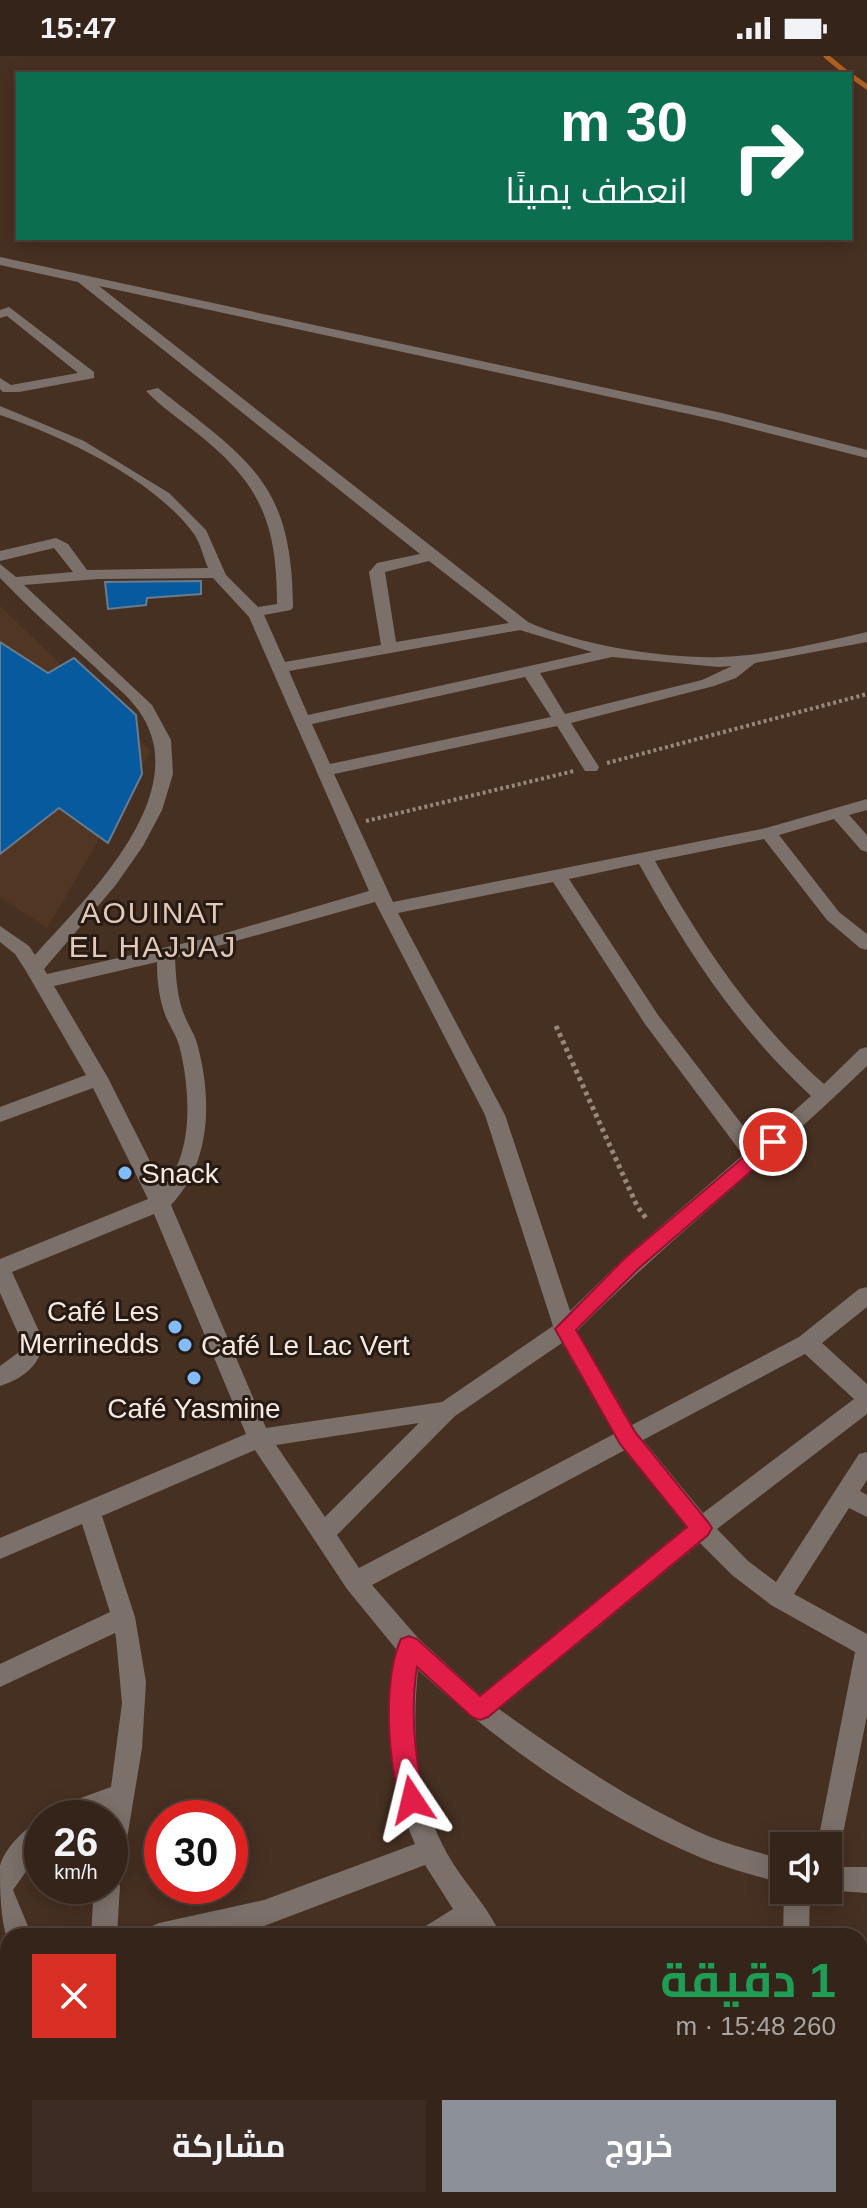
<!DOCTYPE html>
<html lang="ar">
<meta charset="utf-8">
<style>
body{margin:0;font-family:Arial,Cairo,sans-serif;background:#3c2c23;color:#f1f3f6;direction:rtl;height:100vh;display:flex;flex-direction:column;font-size:30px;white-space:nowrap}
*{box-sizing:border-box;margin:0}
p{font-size:26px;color:#a9a4a2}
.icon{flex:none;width:44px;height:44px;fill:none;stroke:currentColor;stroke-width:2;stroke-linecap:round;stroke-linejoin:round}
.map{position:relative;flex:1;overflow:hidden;direction:ltr}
.panel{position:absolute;left:0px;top:1872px;width:868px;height:280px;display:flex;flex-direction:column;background:#34241a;border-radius:24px 24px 0 0;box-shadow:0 4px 20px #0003,0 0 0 2px #4e4139;direction:rtl}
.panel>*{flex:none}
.guide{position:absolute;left:16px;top:16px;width:836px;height:168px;border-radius:0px;box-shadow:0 4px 20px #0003,0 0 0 2px #4e4139;direction:rtl;background:#0b6e4f;color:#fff;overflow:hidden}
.tools{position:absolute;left:770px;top:1776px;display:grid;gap:16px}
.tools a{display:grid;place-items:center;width:72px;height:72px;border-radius:0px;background:#34241a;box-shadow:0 4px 20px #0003,0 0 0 2px #4e4139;font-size:40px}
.speed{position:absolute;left:24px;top:1744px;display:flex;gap:16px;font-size:40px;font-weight:700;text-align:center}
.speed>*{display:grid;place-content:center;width:104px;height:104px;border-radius:50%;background:#34241a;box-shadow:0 4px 20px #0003,0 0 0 2px #4e4139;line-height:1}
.speed small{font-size:20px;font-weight:400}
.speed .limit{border:12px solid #d22;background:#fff;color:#111}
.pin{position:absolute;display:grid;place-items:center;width:68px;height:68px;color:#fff;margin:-34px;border:4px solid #fff;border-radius:50%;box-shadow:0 2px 8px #0007}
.me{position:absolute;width:88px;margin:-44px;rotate:350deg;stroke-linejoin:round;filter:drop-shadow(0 0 6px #0008)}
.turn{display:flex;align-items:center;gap:28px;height:168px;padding:0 32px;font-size:36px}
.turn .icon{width:104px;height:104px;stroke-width:2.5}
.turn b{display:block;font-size:56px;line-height:68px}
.round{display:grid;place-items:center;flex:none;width:84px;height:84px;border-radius:0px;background:#3c2c23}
.summary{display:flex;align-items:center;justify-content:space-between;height:136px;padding:0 32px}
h1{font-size:48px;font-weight:700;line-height:60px;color:#1e9e55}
.cta{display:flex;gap:16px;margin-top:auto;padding:16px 32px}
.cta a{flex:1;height:92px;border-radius:0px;background:#8c9099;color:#fff;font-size:32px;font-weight:700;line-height:92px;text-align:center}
.cta a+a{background:#3c2c23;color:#f1f3f6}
.status{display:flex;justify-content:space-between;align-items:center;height:56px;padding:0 40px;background:#34241a;direction:ltr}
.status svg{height:22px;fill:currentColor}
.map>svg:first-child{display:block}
</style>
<div class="status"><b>15:47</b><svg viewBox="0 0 49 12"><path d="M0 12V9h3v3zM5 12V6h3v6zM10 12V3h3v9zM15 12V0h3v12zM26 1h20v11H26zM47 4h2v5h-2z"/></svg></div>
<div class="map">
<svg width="867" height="2152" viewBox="0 0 867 2152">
<rect width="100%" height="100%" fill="#463022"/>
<!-- built -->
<path fill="#523624" d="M0 550 151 695 47 872 0 841Z"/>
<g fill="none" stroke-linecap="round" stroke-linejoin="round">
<!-- stream -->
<g stroke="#b36120" stroke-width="5">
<path d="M826 0 848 18"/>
<path d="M850 19 867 31"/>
</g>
</g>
<!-- building -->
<g fill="#075a9d" stroke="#687b8f" stroke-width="2">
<path d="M201 525V538L147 542 146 549 108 553 105 526Z"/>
<path d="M0 586 48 617 74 602 136 659 142 718 108 787 59 752 0 798Z"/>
</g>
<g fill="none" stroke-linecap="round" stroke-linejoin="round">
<!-- path-far1 -->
<g stroke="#99877b" stroke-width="4" stroke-dasharray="3 3" stroke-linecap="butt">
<path d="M607 707 867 638"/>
<path d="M366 765 574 715"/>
</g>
<!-- path -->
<path stroke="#99877b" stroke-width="5" stroke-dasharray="4 4" stroke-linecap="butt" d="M556 970 637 1150 648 1165"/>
<!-- minor -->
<g fill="#7c716a" fill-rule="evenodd">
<path d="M0 201 722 357 867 394V402L721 365 99 230 528 566C578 589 665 603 721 601 770 599 819 587 867 576V586L755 607 736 622 714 630 571 667 599 711 597 715H585L557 670 334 718 393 846 766 772 867 743V754L849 759 867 779V796L861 794 834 763 779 779 839 856 867 878V894L860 892 827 864 764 783 655 805C703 890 751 963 824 1028L860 993 867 991V1010C773 1101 670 1182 577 1275L632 1369 799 1281 859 1233 867 1231V1251L822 1287 867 1328V1358L717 1473 748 1505 776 1526 859 1398 867 1396V1424L860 1435 867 1439V1461L849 1452 794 1538 867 1578V1660L837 1807 828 1810V1790H817L855 1596 771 1549 732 1519 700 1487 499 1653C566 1701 633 1747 708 1780 732 1790 759 1796 784 1804V1828C755 1819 724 1812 697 1800 593 1755 501 1689 418 1614 411 1683 416 1749 454 1809 469 1832 490 1854 501 1880H472L468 1874 458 1880H420L424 1871 453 1853 425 1809 264 1870 218 1880H146L150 1871 159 1867 264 1844 415 1788C387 1725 387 1660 396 1593L347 1533 255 1394 102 1460 135 1561 146 1626 142 1692 123 1807 119 1816 111 1819 116 1821 120 1830 117 1880H91L94 1830H110V1762H105L106 1756 91 1762H46L50 1753 111 1731 122 1647 116 1582 115 1577 0 1631V1608L110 1556 82 1468 0 1503V1482L246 1378 154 1158 12 1216 43 1284C42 1309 22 1323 0 1330V1310L19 1296 21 1284 0 1237V1203L148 1143 93 1032 0 1066V1051L86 1019 26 915 15 898 0 886V870L29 890 35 899C86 842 197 737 139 655 128 639 110 626 96 612 66 585 35 558 7 529L0 522V508L16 521 73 516 54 492 0 505V495L56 482 68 488 87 514 208 512C203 501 201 488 194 478 154 423 62 380 0 359V350L84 385 169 437 206 474 226 519 258 551 277 548C277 468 261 428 198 378 181 364 161 351 146 335L158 332C249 405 292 425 293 551L291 554 264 559 285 606 381 589 369 516 377 507 420 498 78 226 0 209ZM429 505 509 567 396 586 385 516ZM213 522 249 561 369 835 212 881 47 918 44 913 115 830 143 790 162 754 173 718 171 684 152 649 24 529 98 523ZM520 574 592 596 308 659 289 615ZM612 601 719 611 732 610 702 624 565 658 540 617ZM525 621 551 661 330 708 312 668ZM639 808C689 898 736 970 811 1040L757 1088 658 959 569 823ZM553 826 645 968 743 1099 625 1201 570 1255 505 1059 398 857ZM375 846 485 1059 553 1270 442 1346 266 1372 171 1149C211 1107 212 1044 198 991 196 981 190 972 186 963 177 944 176 922 175 902ZM157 906C157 925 159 943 166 961 170 970 176 979 179 989 190 1030 195 1098 163 1131L108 1022 54 930ZM562 1287 614 1378 359 1512 337 1479 455 1360ZM805 1298 854 1343 703 1457 643 1384ZM419 1367 325 1461 276 1389ZM625 1394 686 1471 480 1639 418 1582 372 1529Z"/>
<path d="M9 251 94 316V322L19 336H3L0 333V322L11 329 78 317 7 260 0 262V254Z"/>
<path d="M42 1764V1793L13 1834 32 1880H8V1886C0 1864 0 1833 0 1810 4 1793 26 1770 42 1764Z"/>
<path d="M828 1811H867V1837L822 1834H828Z"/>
<path d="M784 1834H810L809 1880H783Z"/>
<path d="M867 2001V2029L860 2030V2002Z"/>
<path d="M867 2105V2133L860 2135V2107Z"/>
<path d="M115 2144H143L146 2152H118Z"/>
<path d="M185 2144H214L217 2152H188Z"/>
<path d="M349 2144H385L382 2152H346Z"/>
<path d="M677 2144H745L742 2152H674Z"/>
</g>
</g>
<!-- route -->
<path fill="#e11d48" stroke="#92132f" stroke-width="2" d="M773 1080 782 1086 779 1091 638 1213 576 1274 635 1376 708 1466 712 1472 708 1479 488 1661 480 1664 472 1661 417 1611C410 1656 415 1699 424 1744L420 1751 412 1755 404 1751C386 1712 383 1622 401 1583L409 1580 417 1583 480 1640 687 1471 620 1388 555 1273 625 1202 766 1082Z"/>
<!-- markers -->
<g fill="#82bcfa" stroke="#251b14" stroke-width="3">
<circle cx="125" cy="1117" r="8"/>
<circle cx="175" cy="1271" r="8"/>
<circle cx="185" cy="1289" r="8"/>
<circle cx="194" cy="1322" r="8"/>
</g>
<g text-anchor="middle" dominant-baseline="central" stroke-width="6" stroke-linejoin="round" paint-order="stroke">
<!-- poi labels -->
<g font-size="28" fill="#f8eae1" stroke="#251b14" text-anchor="start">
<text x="141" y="1117">Snack</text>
<text x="159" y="1255" text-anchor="end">Café Les<tspan x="159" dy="32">Merrinedds</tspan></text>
<text x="201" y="1289">Café Le Lac Vert</text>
<text x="194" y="1352" text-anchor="middle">Café Yasmine</text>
</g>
<!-- neighbourhood labels -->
<g font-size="30" letter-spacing="2" fill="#e4c8b7" stroke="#251b14">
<text x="153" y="856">AOUINAT<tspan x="153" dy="34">EL HAJJAJ</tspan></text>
</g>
</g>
</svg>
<div class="tools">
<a><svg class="icon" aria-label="sound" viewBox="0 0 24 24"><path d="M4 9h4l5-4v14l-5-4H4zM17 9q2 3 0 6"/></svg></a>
</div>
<div class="speed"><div>26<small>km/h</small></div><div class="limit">30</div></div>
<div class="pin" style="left:773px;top:1086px;background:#d93025"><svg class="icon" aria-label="arrive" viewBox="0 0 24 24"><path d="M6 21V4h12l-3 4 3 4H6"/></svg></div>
<svg class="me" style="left:412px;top:1744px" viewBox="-20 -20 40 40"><path d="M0-17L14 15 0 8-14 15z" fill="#e11d48" stroke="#fff" stroke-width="4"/></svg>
<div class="guide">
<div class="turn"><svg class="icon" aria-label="right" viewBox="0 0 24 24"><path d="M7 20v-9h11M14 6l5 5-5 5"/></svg><div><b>30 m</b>انعطف يمينًا</div></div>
</div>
<section class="panel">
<div class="summary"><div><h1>1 دقيقة</h1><p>260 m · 15:48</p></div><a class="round" style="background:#d93025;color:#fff"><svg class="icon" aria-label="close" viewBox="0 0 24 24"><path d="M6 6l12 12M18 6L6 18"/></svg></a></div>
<div class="cta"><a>خروج</a><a>مشاركة</a></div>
</section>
</div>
